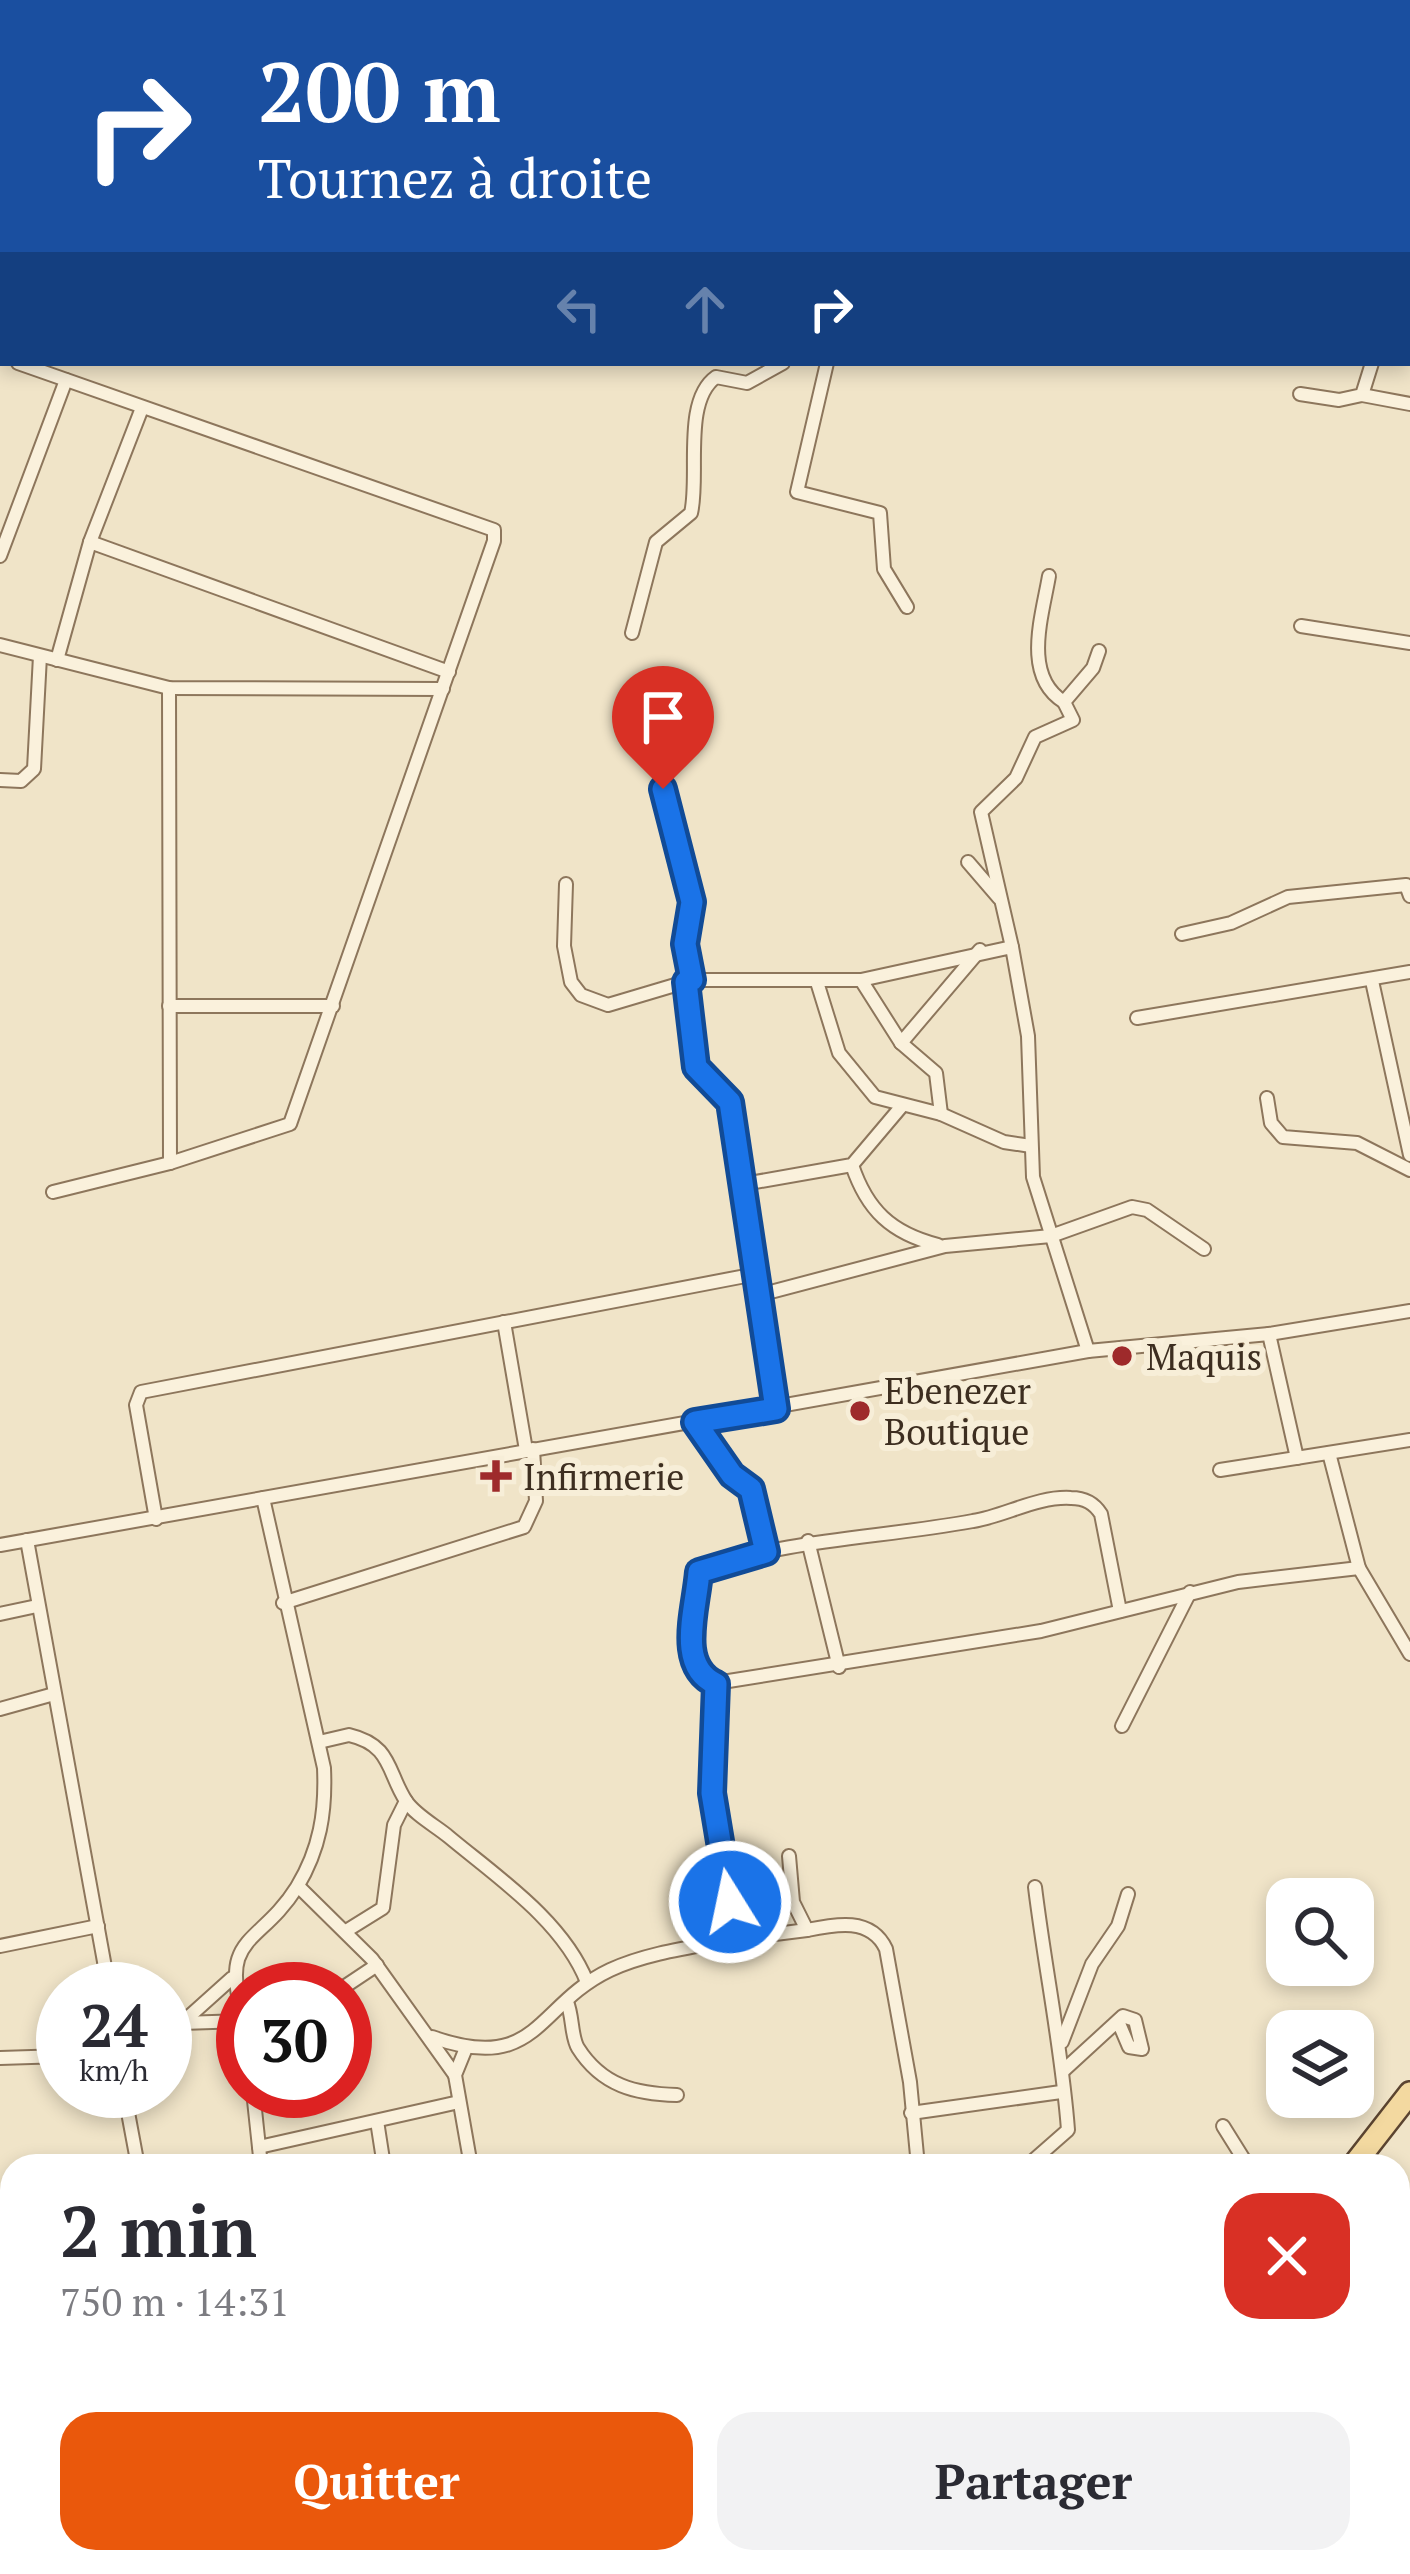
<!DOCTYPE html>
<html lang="fr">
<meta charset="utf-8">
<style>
body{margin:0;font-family:"PT Serif",serif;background:#f2f2f3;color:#2b2b33;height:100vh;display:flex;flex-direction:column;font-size:45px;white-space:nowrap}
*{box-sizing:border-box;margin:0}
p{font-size:39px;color:#7c7c81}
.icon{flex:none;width:66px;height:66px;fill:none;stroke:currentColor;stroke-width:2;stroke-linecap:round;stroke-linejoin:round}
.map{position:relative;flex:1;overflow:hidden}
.sheet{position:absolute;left:0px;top:2154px;width:1410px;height:420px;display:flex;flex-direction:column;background:#fff;border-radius:36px 36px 0 0;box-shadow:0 6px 18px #0003}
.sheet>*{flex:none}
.top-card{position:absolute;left:0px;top:0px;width:1410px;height:366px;box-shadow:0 6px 18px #0003;background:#1a4fa0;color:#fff;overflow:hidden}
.buttons{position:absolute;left:1266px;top:1878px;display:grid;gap:24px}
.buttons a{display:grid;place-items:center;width:108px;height:108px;border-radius:24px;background:#fff;box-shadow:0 6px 18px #0003;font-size:60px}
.speed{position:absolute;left:36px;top:1962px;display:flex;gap:24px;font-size:60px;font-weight:700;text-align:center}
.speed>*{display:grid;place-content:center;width:156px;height:156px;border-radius:50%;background:#fff;box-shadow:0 6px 18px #0003;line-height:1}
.speed small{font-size:30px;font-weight:400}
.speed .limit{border:18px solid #d22;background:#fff;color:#111}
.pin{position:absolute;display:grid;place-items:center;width:102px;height:102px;color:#fff;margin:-123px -51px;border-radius:50% 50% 50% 0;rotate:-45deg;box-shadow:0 0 12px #0007}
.pin .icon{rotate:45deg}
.me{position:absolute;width:132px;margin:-66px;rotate:350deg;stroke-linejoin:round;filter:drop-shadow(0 0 9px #0008)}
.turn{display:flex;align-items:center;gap:42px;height:252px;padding:0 60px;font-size:54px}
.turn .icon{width:156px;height:156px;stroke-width:2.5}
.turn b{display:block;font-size:84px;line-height:102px}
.lanes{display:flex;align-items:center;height:114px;padding:0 60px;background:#0003;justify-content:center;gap:60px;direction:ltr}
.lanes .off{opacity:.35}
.round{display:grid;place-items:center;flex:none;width:126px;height:126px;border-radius:36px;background:#f2f2f3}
.overview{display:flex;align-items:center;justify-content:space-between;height:204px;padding:0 60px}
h1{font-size:72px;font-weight:700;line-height:90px}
.cta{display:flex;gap:24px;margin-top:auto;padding:24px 60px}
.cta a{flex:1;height:138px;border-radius:36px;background:#ea580c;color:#fff;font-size:48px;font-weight:700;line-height:138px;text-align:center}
.cta a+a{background:#f2f2f3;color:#2b2b33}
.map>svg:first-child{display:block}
</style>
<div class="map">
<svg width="1410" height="2574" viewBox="0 0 1410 2574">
<rect width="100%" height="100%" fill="#f0e4c8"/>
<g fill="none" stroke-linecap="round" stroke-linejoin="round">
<defs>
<g id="minor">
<path d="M269 3 271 0"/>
<path d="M909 3V0"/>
<path d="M1407 111 1410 99"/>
<path d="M0 173 3 174"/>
<path d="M0 357 3 358"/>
<path d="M18 363 494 530V541L290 1124 170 1163 53 1192"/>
<path d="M827 363 797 492 880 513 884 569 907 607"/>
<path d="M1300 394 1339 400 1362 395 1372 363"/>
<path d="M1362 395 1410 404"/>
<path d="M90 542 449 672"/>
<path d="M0 556 66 380"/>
<path d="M1049 576C1042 617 1022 676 1064 702"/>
<path d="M1301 626 1410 643"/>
<path d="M632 633 656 542 691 513C700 477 682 401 716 377L747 383 783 363"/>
<path d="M0 645 169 688 443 689"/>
<path d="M57 660 90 542 142 408"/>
<path d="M169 688 170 1163"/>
<path d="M0 780 21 781 34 769 40 656"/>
<path d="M663 789 692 902 685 944 692 980"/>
<path d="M968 862 999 898"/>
<path d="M566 884 564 946 571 982 581 995 608 1005 692 980H861L1012 947 1028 1036 1033 1177 1088 1351 1269 1334 1297 1458"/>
<path d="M1182 934 1231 923 1288 897 1406 885 1410 896"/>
<path d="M1012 947 981 812 1016 778 1035 737 1073 720 1064 702 1093 668 1099 651"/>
<path d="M861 980 901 1043 936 1073 941 1114"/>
<path d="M1372 981 1410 1155"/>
<path d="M686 982 696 1067 730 1102 776 1409"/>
<path d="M817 982 839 1053 875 1097 941 1114 1004 1142 1031 1146"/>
<path d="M169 1006H333"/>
<path d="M1137 1018 1410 972"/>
<path d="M901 1043 980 950"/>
<path d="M1267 1098 1271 1123 1283 1137 1357 1143 1410 1170"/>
<path d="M852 1165C867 1210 891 1233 938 1245"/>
<path d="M744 1184 852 1165 901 1107"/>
<path d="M759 1295 945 1246 1051 1236 1132 1207 1147 1210 1204 1249"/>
<path d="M504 1322 526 1450"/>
<path d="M1269 1334 1410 1311"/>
<path d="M695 1422 732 1475 751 1489 766 1552"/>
<path d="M1329 1453 1359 1568"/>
<path d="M1220 1470 1410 1440"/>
<path d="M156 1519 136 1405 141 1392 756 1274"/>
<path d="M27 1540 109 1989"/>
<path d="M808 1541 839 1667"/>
<path d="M0 1545 1088 1351"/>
<path d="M283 1603 524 1527 536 1501 533 1449"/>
<path d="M0 1614 37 1606"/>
<path d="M716 1683 694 1670 691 1660 701 1569C790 1539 880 1538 973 1521 1005 1516 1037 1496 1071 1498 1085 1498 1094 1503 1101 1514L1120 1611"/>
<path d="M0 1709 54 1694"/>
<path d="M1122 1726 1190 1592"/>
<path d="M319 1742 349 1735C392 1745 387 1772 406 1801 415 1815 436 1826 449 1837 497 1877 563 1921 587 1982"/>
<path d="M789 1856 793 1902 807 1930C836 1924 871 1917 886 1949L910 2082 918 2166"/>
<path d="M298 1886 372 1959 455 2075"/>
<path d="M346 1931 383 1908 394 1825 406 1801"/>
<path d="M737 1939 807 1930"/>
<path d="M0 1946 98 1926"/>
<path d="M341 1989 377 1965"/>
<path d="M567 2002C573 2016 571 2037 578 2048 602 2086 636 2094 677 2095"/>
<path d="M243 2016C219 1934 260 1946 297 1887 320 1849 326 1812 324 1768L263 1498"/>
<path d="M183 2022 232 1978"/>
<path d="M165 2029 182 2023 243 2021"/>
<path d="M432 2037C538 2075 536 2005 610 1970 649 1952 695 1947 737 1939L712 1793 716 1683 1041 1631 1238 1582 1359 1568 1410 1654"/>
<path d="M1062 2042 1092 1964 1118 1926 1128 1894"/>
<path d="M466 2048 455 2075 471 2166"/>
<path d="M0 2058 63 2056"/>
<path d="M1064 2070 1123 2016 1135 2020 1142 2049 1129 2047 1118 2021"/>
<path d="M124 2091 138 2166"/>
<path d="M253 2091 261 2166"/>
<path d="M911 2113 1061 2092"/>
<path d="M377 2121 384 2166"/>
<path d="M1223 2126 1248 2166"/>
<path d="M259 2147 459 2102"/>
<path d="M1027 2166 1068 2130C1062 2049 1045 1969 1035 1887"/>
<path d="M0 2378H12"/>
<path d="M0 2551 12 2549"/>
<path d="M192 2562 193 2574"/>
<path d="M653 2574 656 2562"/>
</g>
<path id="secondary" d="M1175 2562 1176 2574"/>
<g id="primary">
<path d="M1353 2166 1410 2093"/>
<path d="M0 2260 12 2261"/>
</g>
</defs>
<!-- minor casing -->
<use href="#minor" stroke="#8d765c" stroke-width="16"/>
<!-- secondary casing -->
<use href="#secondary" stroke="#6f573f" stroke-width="22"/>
<!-- primary casing -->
<use href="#primary" stroke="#5b4430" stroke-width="26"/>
<!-- minor -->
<use href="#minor" stroke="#faf1dc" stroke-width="12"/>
<!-- secondary -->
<use href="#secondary" stroke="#faf1dc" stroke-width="18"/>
<!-- primary -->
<use href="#primary" stroke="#f3d9a0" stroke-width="21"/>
</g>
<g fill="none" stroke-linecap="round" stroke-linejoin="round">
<defs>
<path id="route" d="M663 789 692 902 685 944 692 980 686 982 696 1067 730 1102 776 1409 695 1422 732 1475 751 1489 766 1552 699 1572C696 1610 676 1666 716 1684L712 1793 730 1902"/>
</defs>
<!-- route casing -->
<use href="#route" stroke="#114b97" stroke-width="30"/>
<!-- route -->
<use href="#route" stroke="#1a73e8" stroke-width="21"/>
</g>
<!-- markers -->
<g fill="#9e2a2b" stroke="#f7eed8" stroke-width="4.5">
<circle cx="1122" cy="1356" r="12"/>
<circle cx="860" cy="1411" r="12"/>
<path d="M490 1458h12v12h12v12h-12v12h-12v-12h-12v-12h12z"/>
</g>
<g text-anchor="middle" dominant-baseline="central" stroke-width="12" stroke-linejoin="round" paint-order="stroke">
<!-- poi labels -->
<g font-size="36" fill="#3d2e20" stroke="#f7eed8" text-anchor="start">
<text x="1146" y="1356">Maquis</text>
<text x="884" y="1390">Ebenezer<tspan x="884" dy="41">Boutique</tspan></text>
<text x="523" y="1476">Infirmerie</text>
</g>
</g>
</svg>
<div class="buttons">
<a><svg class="icon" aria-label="search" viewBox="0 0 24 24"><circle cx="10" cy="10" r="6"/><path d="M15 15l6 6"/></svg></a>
<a><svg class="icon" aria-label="layers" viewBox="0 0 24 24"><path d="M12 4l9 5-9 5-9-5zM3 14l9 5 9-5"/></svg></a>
</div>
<div class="speed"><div>24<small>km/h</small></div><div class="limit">30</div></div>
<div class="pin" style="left:663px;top:789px;background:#d93025"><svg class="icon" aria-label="arrive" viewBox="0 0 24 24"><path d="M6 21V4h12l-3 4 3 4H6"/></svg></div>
<svg class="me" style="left:730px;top:1902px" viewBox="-20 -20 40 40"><circle r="17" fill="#1a73e8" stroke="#fff" stroke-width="3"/><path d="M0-11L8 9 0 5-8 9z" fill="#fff"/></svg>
<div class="top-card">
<div class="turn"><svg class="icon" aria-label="right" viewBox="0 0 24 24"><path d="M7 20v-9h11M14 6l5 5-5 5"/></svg><div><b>200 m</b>Tournez à droite</div></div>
<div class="lanes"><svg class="icon off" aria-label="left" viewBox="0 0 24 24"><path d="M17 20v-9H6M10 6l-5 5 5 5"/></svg><svg class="icon off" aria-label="ahead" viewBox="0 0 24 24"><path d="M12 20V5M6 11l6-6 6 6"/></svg><svg class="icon" aria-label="right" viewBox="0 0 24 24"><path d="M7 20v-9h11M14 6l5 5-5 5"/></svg></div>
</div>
<section class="sheet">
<div class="overview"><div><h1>2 min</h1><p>750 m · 14:31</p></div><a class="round" style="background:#d93025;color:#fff"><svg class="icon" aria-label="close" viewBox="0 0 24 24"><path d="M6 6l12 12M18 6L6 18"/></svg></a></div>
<div class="cta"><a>Quitter</a><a>Partager</a></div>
</section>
</div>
